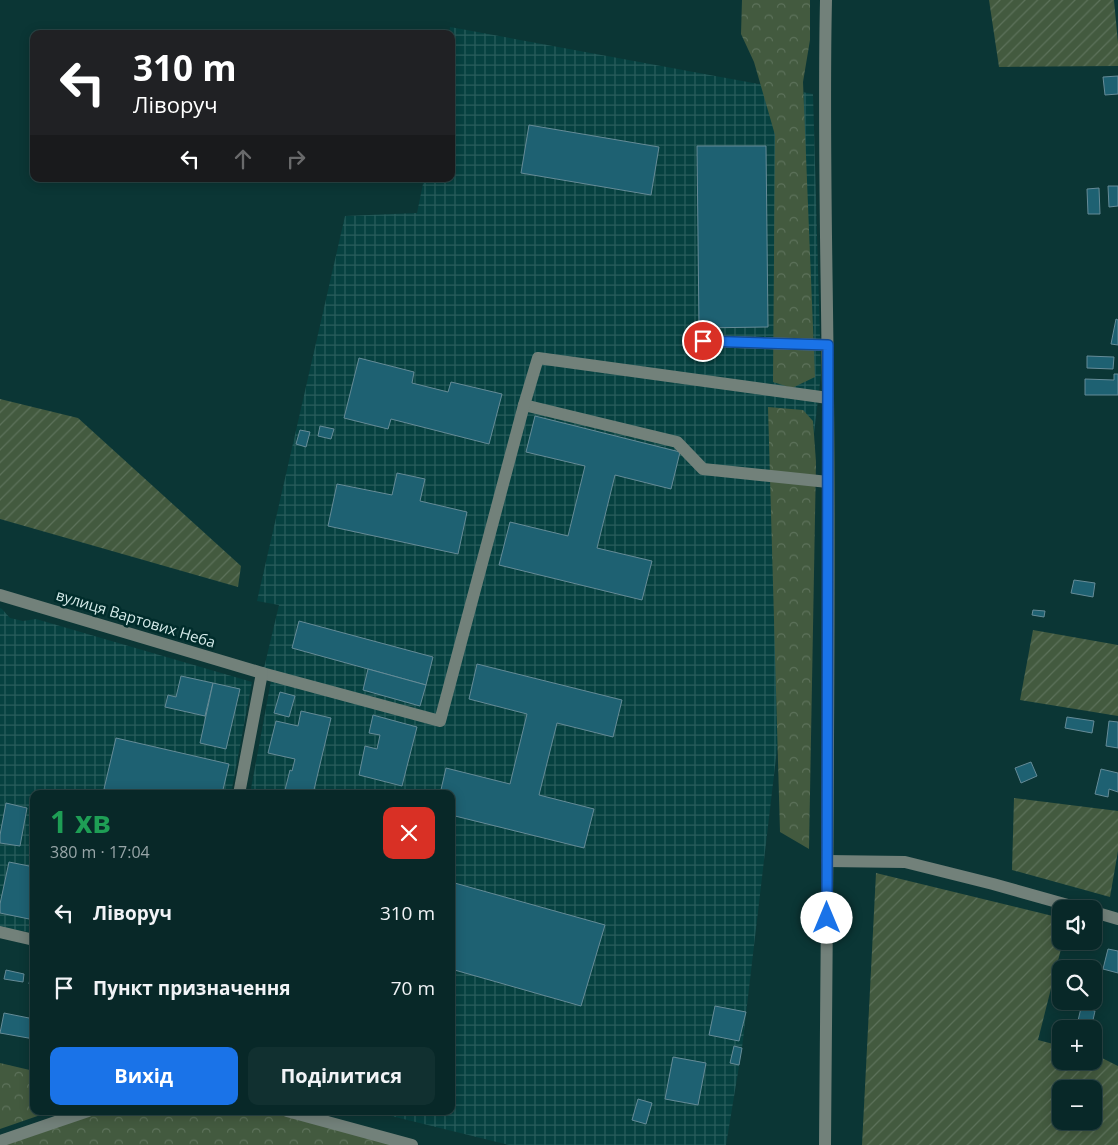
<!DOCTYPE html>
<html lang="uk">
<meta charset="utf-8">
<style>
body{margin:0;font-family:"Open Sans",sans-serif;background:#113030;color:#f1f3f6;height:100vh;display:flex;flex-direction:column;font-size:19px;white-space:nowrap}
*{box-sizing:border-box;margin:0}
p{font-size:16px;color:#98a6a8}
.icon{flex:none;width:28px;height:28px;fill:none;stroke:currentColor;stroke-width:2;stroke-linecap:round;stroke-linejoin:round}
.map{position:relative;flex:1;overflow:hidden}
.drawer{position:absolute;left:30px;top:790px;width:425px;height:325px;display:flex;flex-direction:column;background:#082828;border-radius:10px;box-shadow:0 2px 12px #0003,0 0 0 1px #294445}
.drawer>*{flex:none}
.guide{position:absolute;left:30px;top:30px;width:425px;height:152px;border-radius:10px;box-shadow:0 2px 12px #0003,0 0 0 1px #294445;background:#202124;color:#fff;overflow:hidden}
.tools{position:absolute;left:1052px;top:900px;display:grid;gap:10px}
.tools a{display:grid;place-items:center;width:50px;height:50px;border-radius:10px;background:#082828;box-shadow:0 2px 12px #0003,0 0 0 1px #294445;font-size:25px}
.pin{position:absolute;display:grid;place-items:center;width:42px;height:42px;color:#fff;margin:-21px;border:2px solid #fff;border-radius:50%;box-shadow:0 1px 5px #0007}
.me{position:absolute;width:55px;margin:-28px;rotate:0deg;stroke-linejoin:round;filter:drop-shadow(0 0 4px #0008)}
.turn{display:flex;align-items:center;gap:18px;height:105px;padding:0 20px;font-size:22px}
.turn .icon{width:65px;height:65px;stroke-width:2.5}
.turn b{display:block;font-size:35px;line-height:42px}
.lanes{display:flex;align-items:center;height:48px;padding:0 20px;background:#0003;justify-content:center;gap:25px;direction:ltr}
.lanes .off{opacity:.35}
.round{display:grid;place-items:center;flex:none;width:52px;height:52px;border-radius:10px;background:#113030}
.summary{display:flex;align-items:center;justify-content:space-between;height:85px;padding:0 20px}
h1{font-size:30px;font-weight:700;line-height:38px;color:#1e9e55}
.primary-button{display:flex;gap:10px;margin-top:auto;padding:10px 20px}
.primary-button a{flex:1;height:58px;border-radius:10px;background:#1a73e8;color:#fff;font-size:20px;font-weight:700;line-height:58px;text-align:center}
.primary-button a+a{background:#113030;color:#f1f3f6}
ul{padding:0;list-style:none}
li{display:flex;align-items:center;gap:15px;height:75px;padding:0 20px}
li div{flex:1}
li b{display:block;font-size:19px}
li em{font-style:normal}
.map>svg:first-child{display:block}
</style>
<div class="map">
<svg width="1118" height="1145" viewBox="0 0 1118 1145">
<defs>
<pattern id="industrial-grid" width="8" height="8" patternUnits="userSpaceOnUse" patternTransform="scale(1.25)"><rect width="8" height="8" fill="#064140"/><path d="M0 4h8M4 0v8" fill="none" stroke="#295d5c"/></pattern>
<pattern id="forest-crowns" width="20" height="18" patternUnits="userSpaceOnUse" patternTransform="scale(1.25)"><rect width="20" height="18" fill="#435a3f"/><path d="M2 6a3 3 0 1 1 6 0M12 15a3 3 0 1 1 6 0" fill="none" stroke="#5d725b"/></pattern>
<pattern id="garden-furrows" width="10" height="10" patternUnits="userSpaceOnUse" patternTransform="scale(1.25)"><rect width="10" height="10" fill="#435a3f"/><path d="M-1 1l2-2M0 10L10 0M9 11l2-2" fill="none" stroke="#5d725b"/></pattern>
</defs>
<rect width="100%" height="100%" fill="#0b3635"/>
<!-- industrial -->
<g fill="url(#industrial-grid)">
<path d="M450 27 813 94 821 374 742 1048 726 1145H509L371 1111H451V794H250L273 670 264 668 279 605 257 601 345 216 417 213 424 179H451V34H449Z"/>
<path d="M0 608 2 609 10 618 23 621 36 619 252 682 231 794H34V933L0 927Z"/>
</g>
<!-- forest -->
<g fill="url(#forest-crowns)">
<path d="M742 0H810V40L803 82 815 377 792 388 773 382 775 135 754 62 741 34Z"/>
<path d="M768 407 803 410 813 421 816 462 809 849 780 832Z"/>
<path d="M0 1063 34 1071V1111H52L0 1129Z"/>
<path d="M89 1111H287L400 1145H0Z"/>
</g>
<!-- garden -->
<g fill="url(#garden-furrows)" fill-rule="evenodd">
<path d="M989 0H1114L1118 43V66L999 67Z"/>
<path d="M0 399 78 418 241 566 238 587 0 519Z"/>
<path d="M1033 630 1118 645V716L1020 700Z"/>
<path d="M1014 798 1118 811V851L1110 897 1012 870Z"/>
<path d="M876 873 1061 918V941H1063L1038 1040 1061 1046V1061H1094V1054L1118 1066V1145H862ZM1061 1089H1094V1121H1061Z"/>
</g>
<!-- building -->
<g fill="#1e6172" stroke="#658b97">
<path d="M1118 76V94L1105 95 1103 77Z"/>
<path d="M529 125 659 147 651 195 521 173Z"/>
<path d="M697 146H766L768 327 699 328Z"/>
<path d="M1108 186H1118V206L1109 207Z"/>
<path d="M1099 188 1100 214H1088L1087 189Z"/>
<path d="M1116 319 1118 320V345L1111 344Z"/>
<path d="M1087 356 1114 357 1113 369 1087 368Z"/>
<path d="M359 358 414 372 412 383 448 392 451 382 502 394 489 444 391 419 388 429 344 418Z"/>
<path d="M1114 374H1118V395H1085V379L1114 380Z"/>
<path d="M535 416 680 452 671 489 615 475 597 548 652 561 642 600 499 565 510 522 568 536 585 466 526 452Z"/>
<path d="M320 426 334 429 331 439 318 436Z"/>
<path d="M300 430 310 432 306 447 296 444Z"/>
<path d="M397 473 425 479 420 501 467 512 458 554 328 526 337 484 392 495Z"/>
<path d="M1074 580 1095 583 1093 597 1071 593Z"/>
<path d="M1033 610 1045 611 1044 617 1032 615Z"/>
<path d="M299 621 433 657 426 685 292 648Z"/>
<path d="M477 664 622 700 613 737 557 723 539 795 594 809 584 848 451 815V794H440L446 768 510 784 527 714 469 699Z"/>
<path d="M368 669 426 685 420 706 363 690Z"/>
<path d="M181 676 213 683 205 716 165 707 168 695 176 697Z"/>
<path d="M213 683 240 689 226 749 200 743Z"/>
<path d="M280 692 295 696 289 717 274 713Z"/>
<path d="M301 711 331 718 313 794H284L290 770 292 771 295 759 268 753 276 721 298 726Z"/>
<path d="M373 715 417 727 402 786 359 775 365 746 377 749 380 735 369 733Z"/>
<path d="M1067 717 1094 721 1092 733 1065 728Z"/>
<path d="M1109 721 1118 722V748L1106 746Z"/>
<path d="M116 738 229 764 222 794H124L104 789Z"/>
<path d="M1031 762 1037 776 1021 783 1015 768Z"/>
<path d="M1101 769 1118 773V792L1109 789 1108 797 1095 794Z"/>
<path d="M6 803 27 808 20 846 0 843V835Z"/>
<path d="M9 862 34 867V920L0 913V904Z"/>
<path d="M451 882 605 925 581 1006 451 969Z"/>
<path d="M1108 949 1118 951V973L1103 969Z"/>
<path d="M34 956V985L29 984Z"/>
<path d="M1060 963 1079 967V969H1061V986L1055 985Z"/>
<path d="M6 970 24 974 23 982 4 979Z"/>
<path d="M715 1006 746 1012 739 1041 709 1035Z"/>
<path d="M1081 1008 1095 1011 1091 1029H1076Z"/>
<path d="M4 1013 34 1019V1039L0 1033Z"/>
<path d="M734 1046 742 1048 739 1065 730 1063Z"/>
<path d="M673 1057 706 1063 698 1105 665 1099Z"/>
<path d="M638 1099 652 1103 646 1124 632 1120Z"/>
</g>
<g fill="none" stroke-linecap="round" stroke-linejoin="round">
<!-- minor -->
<g stroke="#72817a" stroke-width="12">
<path d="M703 341 827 345"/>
<path d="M524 405 677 442 703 469 828 482"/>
<path d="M0 595 262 673 440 721 524 405 538 358 828 398"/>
<path d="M239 794 262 673"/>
<path d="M827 861 905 862 993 884 1082 909"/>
<path d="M1094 912 1118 919"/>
<path d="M0 932 34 940"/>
<path d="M287 1111 412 1145"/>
<path d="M0 1141 88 1111"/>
<path d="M825 1145C827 896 830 646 828 397 827 265 823 132 826 0"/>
</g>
</g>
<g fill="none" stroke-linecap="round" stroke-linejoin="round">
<defs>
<path id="route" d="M703 341 828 345 827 918"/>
</defs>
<!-- route casing -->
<use href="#route" stroke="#114b97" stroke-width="12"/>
<!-- route -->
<use href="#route" stroke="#1a73e8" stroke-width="9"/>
</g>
<g text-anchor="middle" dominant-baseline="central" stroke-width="5" stroke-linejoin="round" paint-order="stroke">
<!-- street labels -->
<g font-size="15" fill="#d5ebea" stroke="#002c2b">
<text transform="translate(136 618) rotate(17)">вулиця Вартових Неба</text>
</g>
</g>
</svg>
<div class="tools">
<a><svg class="icon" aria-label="sound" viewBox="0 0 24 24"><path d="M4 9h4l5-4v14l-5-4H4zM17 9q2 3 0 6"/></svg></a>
<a><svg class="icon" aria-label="search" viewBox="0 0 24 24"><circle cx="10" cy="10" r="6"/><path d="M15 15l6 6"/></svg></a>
<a>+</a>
<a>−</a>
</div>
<div class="pin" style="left:703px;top:341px;background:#d93025"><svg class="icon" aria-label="arrive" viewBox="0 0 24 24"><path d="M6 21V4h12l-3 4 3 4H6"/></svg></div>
<svg class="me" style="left:827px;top:918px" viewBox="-20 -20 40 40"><circle r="19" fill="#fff"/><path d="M0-13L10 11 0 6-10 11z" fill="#1a73e8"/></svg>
<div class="guide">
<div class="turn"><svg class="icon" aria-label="left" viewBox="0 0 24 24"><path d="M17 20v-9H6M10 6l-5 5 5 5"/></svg><div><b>310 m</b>Ліворуч</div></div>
<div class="lanes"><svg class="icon" aria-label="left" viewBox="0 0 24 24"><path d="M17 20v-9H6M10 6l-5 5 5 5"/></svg><svg class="icon off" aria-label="ahead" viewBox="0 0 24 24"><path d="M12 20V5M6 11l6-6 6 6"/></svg><svg class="icon off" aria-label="right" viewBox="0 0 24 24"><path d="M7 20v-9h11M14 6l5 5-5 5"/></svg></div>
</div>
<section class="drawer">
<div class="summary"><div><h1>1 хв</h1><p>380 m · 17:04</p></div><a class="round" style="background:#d93025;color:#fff"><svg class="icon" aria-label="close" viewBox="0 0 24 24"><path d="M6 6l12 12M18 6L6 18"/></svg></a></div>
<ul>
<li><svg class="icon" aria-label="left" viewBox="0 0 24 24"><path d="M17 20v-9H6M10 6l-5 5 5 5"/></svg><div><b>Ліворуч</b></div><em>310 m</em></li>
<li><svg class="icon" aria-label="arrive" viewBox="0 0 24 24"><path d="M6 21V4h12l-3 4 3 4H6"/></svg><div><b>Пункт призначення</b></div><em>70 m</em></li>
</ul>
<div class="primary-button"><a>Вихід</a><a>Поділитися</a></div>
</section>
</div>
